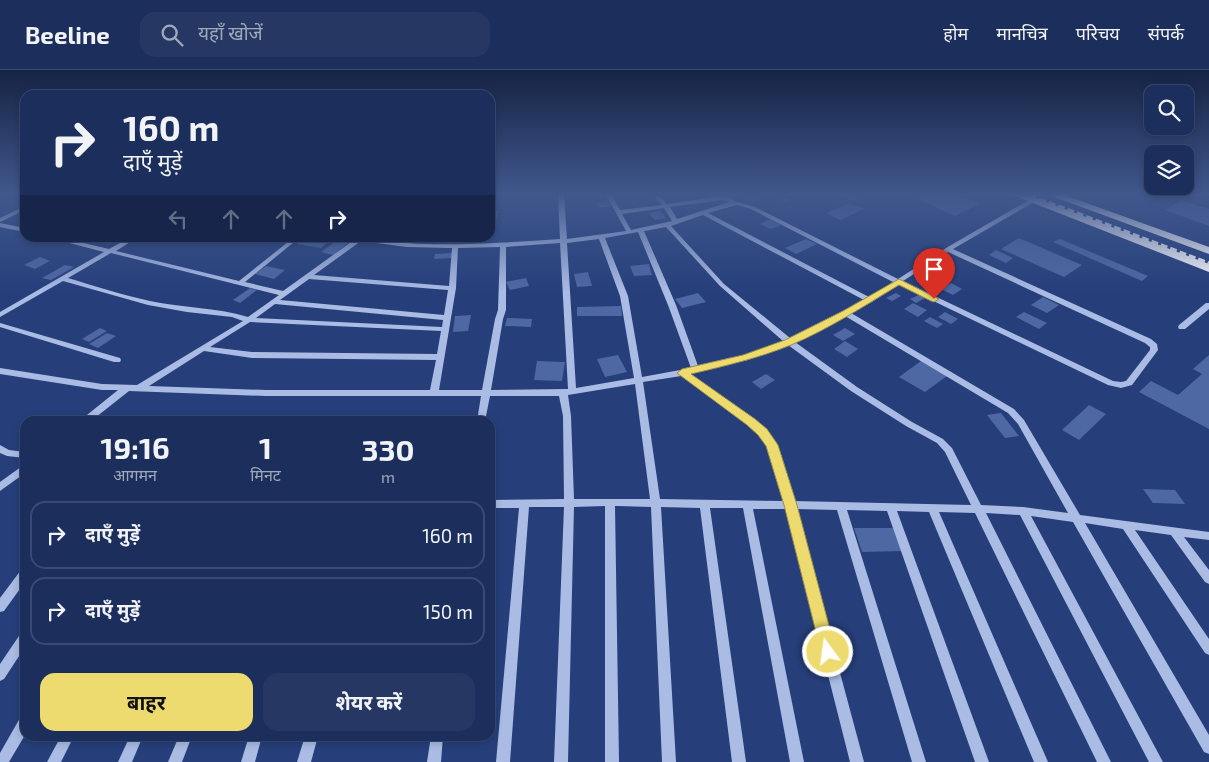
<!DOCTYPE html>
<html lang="hi">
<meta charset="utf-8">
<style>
body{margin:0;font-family:"Exo 2","Noto Sans Devanagari",sans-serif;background:#253762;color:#f1f3f6;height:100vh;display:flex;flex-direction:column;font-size:19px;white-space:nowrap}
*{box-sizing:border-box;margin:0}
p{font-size:16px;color:#a0a9bb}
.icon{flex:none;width:28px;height:28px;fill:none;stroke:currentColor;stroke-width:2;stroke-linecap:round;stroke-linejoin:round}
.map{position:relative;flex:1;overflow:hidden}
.side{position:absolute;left:20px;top:346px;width:475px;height:325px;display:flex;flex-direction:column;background:#1c2f5c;border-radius:15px;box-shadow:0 2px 8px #0003,0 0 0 1px #3a4a72}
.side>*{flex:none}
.banner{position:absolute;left:20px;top:20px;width:475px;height:152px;border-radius:15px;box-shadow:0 2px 8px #0003,0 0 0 1px #3a4a72;background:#1c2f5c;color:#f1f3f6;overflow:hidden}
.controls{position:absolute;left:1144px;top:15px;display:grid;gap:10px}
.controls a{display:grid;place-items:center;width:50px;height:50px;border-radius:10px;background:#1c2f5c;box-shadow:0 2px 8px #0003,0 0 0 1px #3a4a72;font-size:25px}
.pin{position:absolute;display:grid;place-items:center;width:42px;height:42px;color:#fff;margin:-51px -21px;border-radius:50% 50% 50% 0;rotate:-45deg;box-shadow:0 0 5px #0007}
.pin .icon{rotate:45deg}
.me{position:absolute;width:55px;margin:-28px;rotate:346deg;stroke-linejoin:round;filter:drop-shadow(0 0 4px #0008)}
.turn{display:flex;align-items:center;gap:18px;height:105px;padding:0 20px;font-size:22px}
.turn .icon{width:65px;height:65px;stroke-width:2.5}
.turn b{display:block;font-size:35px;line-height:42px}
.lanes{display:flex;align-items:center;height:48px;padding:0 20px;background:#0003;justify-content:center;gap:25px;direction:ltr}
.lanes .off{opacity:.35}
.eta{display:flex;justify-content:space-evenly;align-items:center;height:85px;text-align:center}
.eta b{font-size:30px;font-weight:700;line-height:35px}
.button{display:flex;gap:10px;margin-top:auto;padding:10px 20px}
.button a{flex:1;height:58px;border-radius:15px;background:#eddb6f;color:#111;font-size:20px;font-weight:700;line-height:58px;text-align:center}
.button a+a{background:#253762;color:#f1f3f6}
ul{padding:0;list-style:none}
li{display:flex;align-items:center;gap:15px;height:68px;margin:0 10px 8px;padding:0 10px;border:2px solid #3a4a72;border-radius:15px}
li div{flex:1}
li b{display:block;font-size:19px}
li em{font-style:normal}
header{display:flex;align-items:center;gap:30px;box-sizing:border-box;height:70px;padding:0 25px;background:#1c2f5c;border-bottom:1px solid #3a4a72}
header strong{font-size:24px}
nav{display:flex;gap:28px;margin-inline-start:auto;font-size:18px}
.search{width:350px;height:45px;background:#253762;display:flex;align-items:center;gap:12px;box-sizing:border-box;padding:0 18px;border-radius:15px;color:#a0a9bb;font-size:19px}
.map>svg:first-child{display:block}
</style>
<header>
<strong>Beeline</strong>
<div class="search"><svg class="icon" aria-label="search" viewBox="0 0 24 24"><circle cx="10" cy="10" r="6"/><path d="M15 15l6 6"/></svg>यहाँ खोजें</div>
<nav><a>होम</a><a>मानचित्र</a><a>परिचय</a><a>संपर्क</a></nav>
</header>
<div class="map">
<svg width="1209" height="692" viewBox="0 0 1209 692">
<rect width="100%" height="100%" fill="#263f7b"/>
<!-- building -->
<g fill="#4e68a4">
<path d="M753 125 761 130 753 133 744 128Z"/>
<path d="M772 125H781L791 130 786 132Z"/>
<path d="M841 125H868L854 131Z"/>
<path d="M909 125H958L979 134 955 146Z"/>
<path d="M1181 130 1209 139V156L1165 140Z"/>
<path d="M610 131 613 136 599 138 596 133Z"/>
<path d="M850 133 864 139 840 150 826 143Z"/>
<path d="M490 140 499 141 496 150H490Z"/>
<path d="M660 141 666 148 655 150 648 143Z"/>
<path d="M770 149 781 155 771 159 760 154Z"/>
<path d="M304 168H332L321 178 297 174Z"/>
<path d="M340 168 352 170 333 185 321 182Z"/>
<path d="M1019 168 1082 195 1064 207 1001 179Z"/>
<path d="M806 169 817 174 796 184 785 178Z"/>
<path d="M1060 169 1148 206 1142 211 1053 172Z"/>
<path d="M996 180 1013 188 1006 193 989 185Z"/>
<path d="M453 183 452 188 434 189 435 184Z"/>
<path d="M40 187 50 191 35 199 24 195Z"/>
<path d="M649 194 652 205 634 206 630 196Z"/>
<path d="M65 195 74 197 51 210 42 208Z"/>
<path d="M266 196 285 200 274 209 255 204Z"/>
<path d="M588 202 592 216 577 217 574 204Z"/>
<path d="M526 208 529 216 510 220 506 212Z"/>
<path d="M951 213 962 219 953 225 941 219Z"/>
<path d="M250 218 257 220 240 233 233 230Z"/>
<path d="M698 223 706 232 682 238 675 229Z"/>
<path d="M896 223 901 226 892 231 886 228Z"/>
<path d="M921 224 927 227 916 233 910 229Z"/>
<path d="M1043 227 1059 235 1047 243 1031 235Z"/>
<path d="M913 233 927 240 918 247 904 239Z"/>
<path d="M621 236 622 246H577V237Z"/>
<path d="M945 242 958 249 951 254 938 247Z"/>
<path d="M1024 242 1047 253 1039 259 1016 247Z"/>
<path d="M471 245 468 261 453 262 455 246Z"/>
<path d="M930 247 943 254 937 258 924 251Z"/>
<path d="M507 248 532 249 531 257 505 256Z"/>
<path d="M100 258 107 261 89 272 82 269Z"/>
<path d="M845 258 855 264 843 271 833 265Z"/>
<path d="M107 263 116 266 98 278 89 274Z"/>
<path d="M845 271 858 279 847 287 834 279Z"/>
<path d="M618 285 627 302 605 307 597 289Z"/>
<path d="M1209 285V359L1139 322 1151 311 1178 325 1202 304 1193 299Z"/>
<path d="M537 291 565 292 562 311 534 310Z"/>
<path d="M921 291 947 306 925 322 899 307Z"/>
<path d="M766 304 775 310 761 319 752 312Z"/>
<path d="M1089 335 1106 344 1079 370 1062 360Z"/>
<path d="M1001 343 1019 366 1005 368 987 345Z"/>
<path d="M1143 419 1175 420 1185 434 1153 433Z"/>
<path d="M854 458H893L902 481 862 482Z"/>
</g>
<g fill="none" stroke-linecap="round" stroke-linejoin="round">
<!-- minor -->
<g fill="#aabce4" fill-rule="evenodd">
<path d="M558 125H564L567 169 626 161 606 125H612L620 140 662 135 653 125H659L667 134 722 126 731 128 735 131 755 137 898 209 946 178 1029 130 1030 125H1036L1034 132 953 179 1151 269 1157 274 1158 280 1132 315 1121 318 1108 315 898 214 872 232 851 243 1014 339 1024 350 1080 445 1209 462V470L1184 467 1209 500V514L1205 512 1171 465 1135 460 1209 569V585L1205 583 1123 459 1085 453 1209 665V684L1204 682 1073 452 1031 446 1163 692H1149L1020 445 986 443 1111 692H1097L975 443 939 442 1048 692H1034L929 442 897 441 989 692H975L887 441 847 440 926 692H912L837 440 796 439 864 692H850L786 439H753L804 692H790L743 438H710L746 692H732L700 438 661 437 676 692H662L651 437 618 436H615L619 692H605V436L574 437 568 692H554L564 437H529L510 692H496L519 438H490V430L564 429 563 346 559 326H490L485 351H477L481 326H266L129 321 91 351H81L82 349 118 320H102L0 304V298L102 314 137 315 243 251 232 247 187 242 148 235 63 211 0 247V242L104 182 54 169 53 168H62L109 179 129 168H136L135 169 116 181 239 211 293 168H299L245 212 283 221 354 170 352 168C377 168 401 174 425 174 470 175 515 172 560 169ZM722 130 729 132 677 149 670 137ZM737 135 751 139 893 212 869 227 708 143ZM664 138 672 151 631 160 622 144ZM703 145 864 230 790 268 724 214 671 156ZM666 157 720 216 783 271 743 286 698 296 676 235 644 161ZM638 162 668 235 691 298 642 307 628 226 605 168ZM599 169 620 226 634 308 576 318 567 173ZM361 171 407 177 452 178 449 216 314 205ZM560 173 568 319 491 320 503 249 506 240V177ZM500 177 498 240 495 249 482 320H439L456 218 458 178ZM948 182 1145 273 1150 277V280L1126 311 1121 312 1113 311 903 211ZM111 183 279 225 248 247C216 237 182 238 150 231 122 225 95 216 68 208ZM309 209 448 220 444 245 280 230ZM275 234 443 250 442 257 256 248ZM845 246 1008 343 1018 354 1068 443 1023 437 981 435 952 378 943 369 912 352 857 317 795 272ZM250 252 441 261 437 284 252 282 210 277ZM788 275 851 321 906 356 937 373 945 382 971 435 794 431 777 375 765 360 754 350 689 304 748 290ZM204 281 252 288 436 290 430 320H266L149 316ZM681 306 748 354 759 364 768 376 784 431 660 429 643 312ZM635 314 650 429H574L571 346 568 325Z"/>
<path d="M25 136V140L0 152V148Z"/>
<path d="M0 153 25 158V162L0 157Z"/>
<path d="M1206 233H1209V239L1185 259H1179L1178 257 1179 255Z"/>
<path d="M0 253 120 288 121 290 120 292H114L0 257Z"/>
<path d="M0 375 9 380 25 382V388L7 386 0 383Z"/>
<path d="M25 394V403L0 421V412Z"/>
<path d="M25 498V512L4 541 0 542V528L21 500Z"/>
<path d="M25 562V577L4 609 0 611V594L21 563Z"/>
<path d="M25 647V665L9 692H0V683L20 648Z"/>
<path d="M61 666H74L61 692H47Z"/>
<path d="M130 666H143L132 692H118Z"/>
<path d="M179 666H192L182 692H168Z"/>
<path d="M249 666H262L255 692H241Z"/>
<path d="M305 666H318L311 692H297Z"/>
<path d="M431 666H443L441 692H427Z"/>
</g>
<!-- highway -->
<g fill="#fff" fill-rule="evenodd">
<path d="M1013 125H1028L1209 194V202Z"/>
<path d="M1049 125H1064L1209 177V184Z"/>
</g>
<!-- rail -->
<path stroke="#fff" stroke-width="3" stroke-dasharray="7 3" stroke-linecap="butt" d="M1030 125 1209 193"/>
</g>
<!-- sky -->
<linearGradient id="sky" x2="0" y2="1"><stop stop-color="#152344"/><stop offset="0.56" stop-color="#41588d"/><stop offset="1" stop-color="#41588d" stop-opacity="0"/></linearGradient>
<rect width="1209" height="222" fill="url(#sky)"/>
<!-- route -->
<path fill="#eddb6f" stroke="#9a8e48" d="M899 209 939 229 934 232 931 231 899 215C864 236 829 259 791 275 759 288 725 296 691 304L755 349 767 359 778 375 797 435 836 582 834 587 828 589 823 587 821 582 784 435 766 376 758 365 747 355 677 303 682 299 743 285 785 270 843 241Z"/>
</svg>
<div class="controls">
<a><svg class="icon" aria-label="search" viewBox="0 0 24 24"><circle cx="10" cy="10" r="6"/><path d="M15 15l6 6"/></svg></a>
<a><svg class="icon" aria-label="layers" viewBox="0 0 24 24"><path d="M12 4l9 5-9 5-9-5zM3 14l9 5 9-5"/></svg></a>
</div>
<div class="pin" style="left:934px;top:229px;background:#d93025"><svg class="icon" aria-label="arrive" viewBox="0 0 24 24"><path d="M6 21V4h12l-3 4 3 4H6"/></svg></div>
<svg class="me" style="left:828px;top:582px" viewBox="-20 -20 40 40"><circle r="17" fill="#eddb6f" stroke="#fff" stroke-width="3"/><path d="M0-11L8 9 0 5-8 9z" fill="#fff"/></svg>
<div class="banner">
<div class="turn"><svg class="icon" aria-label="right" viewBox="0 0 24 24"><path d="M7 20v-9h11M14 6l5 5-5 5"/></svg><div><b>160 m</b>दाएँ मुड़ें</div></div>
<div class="lanes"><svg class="icon off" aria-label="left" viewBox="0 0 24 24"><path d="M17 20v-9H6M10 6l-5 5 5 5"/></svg><svg class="icon off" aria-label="ahead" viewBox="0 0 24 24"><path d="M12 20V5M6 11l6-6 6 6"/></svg><svg class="icon off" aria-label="ahead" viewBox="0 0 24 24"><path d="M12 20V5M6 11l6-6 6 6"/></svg><svg class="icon" aria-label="right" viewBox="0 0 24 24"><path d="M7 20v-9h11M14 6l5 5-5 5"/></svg></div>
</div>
<section class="side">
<div class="eta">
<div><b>19:16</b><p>आगमन</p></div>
<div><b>1</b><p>मिनट</p></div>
<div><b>330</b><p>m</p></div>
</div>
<ul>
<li><svg class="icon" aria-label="right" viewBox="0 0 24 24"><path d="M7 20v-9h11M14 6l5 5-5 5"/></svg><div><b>दाएँ मुड़ें</b></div><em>160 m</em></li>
<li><svg class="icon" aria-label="right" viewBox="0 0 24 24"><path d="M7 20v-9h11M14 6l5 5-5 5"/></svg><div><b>दाएँ मुड़ें</b></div><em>150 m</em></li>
</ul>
<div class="button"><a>बाहर</a><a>शेयर करें</a></div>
</section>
</div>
